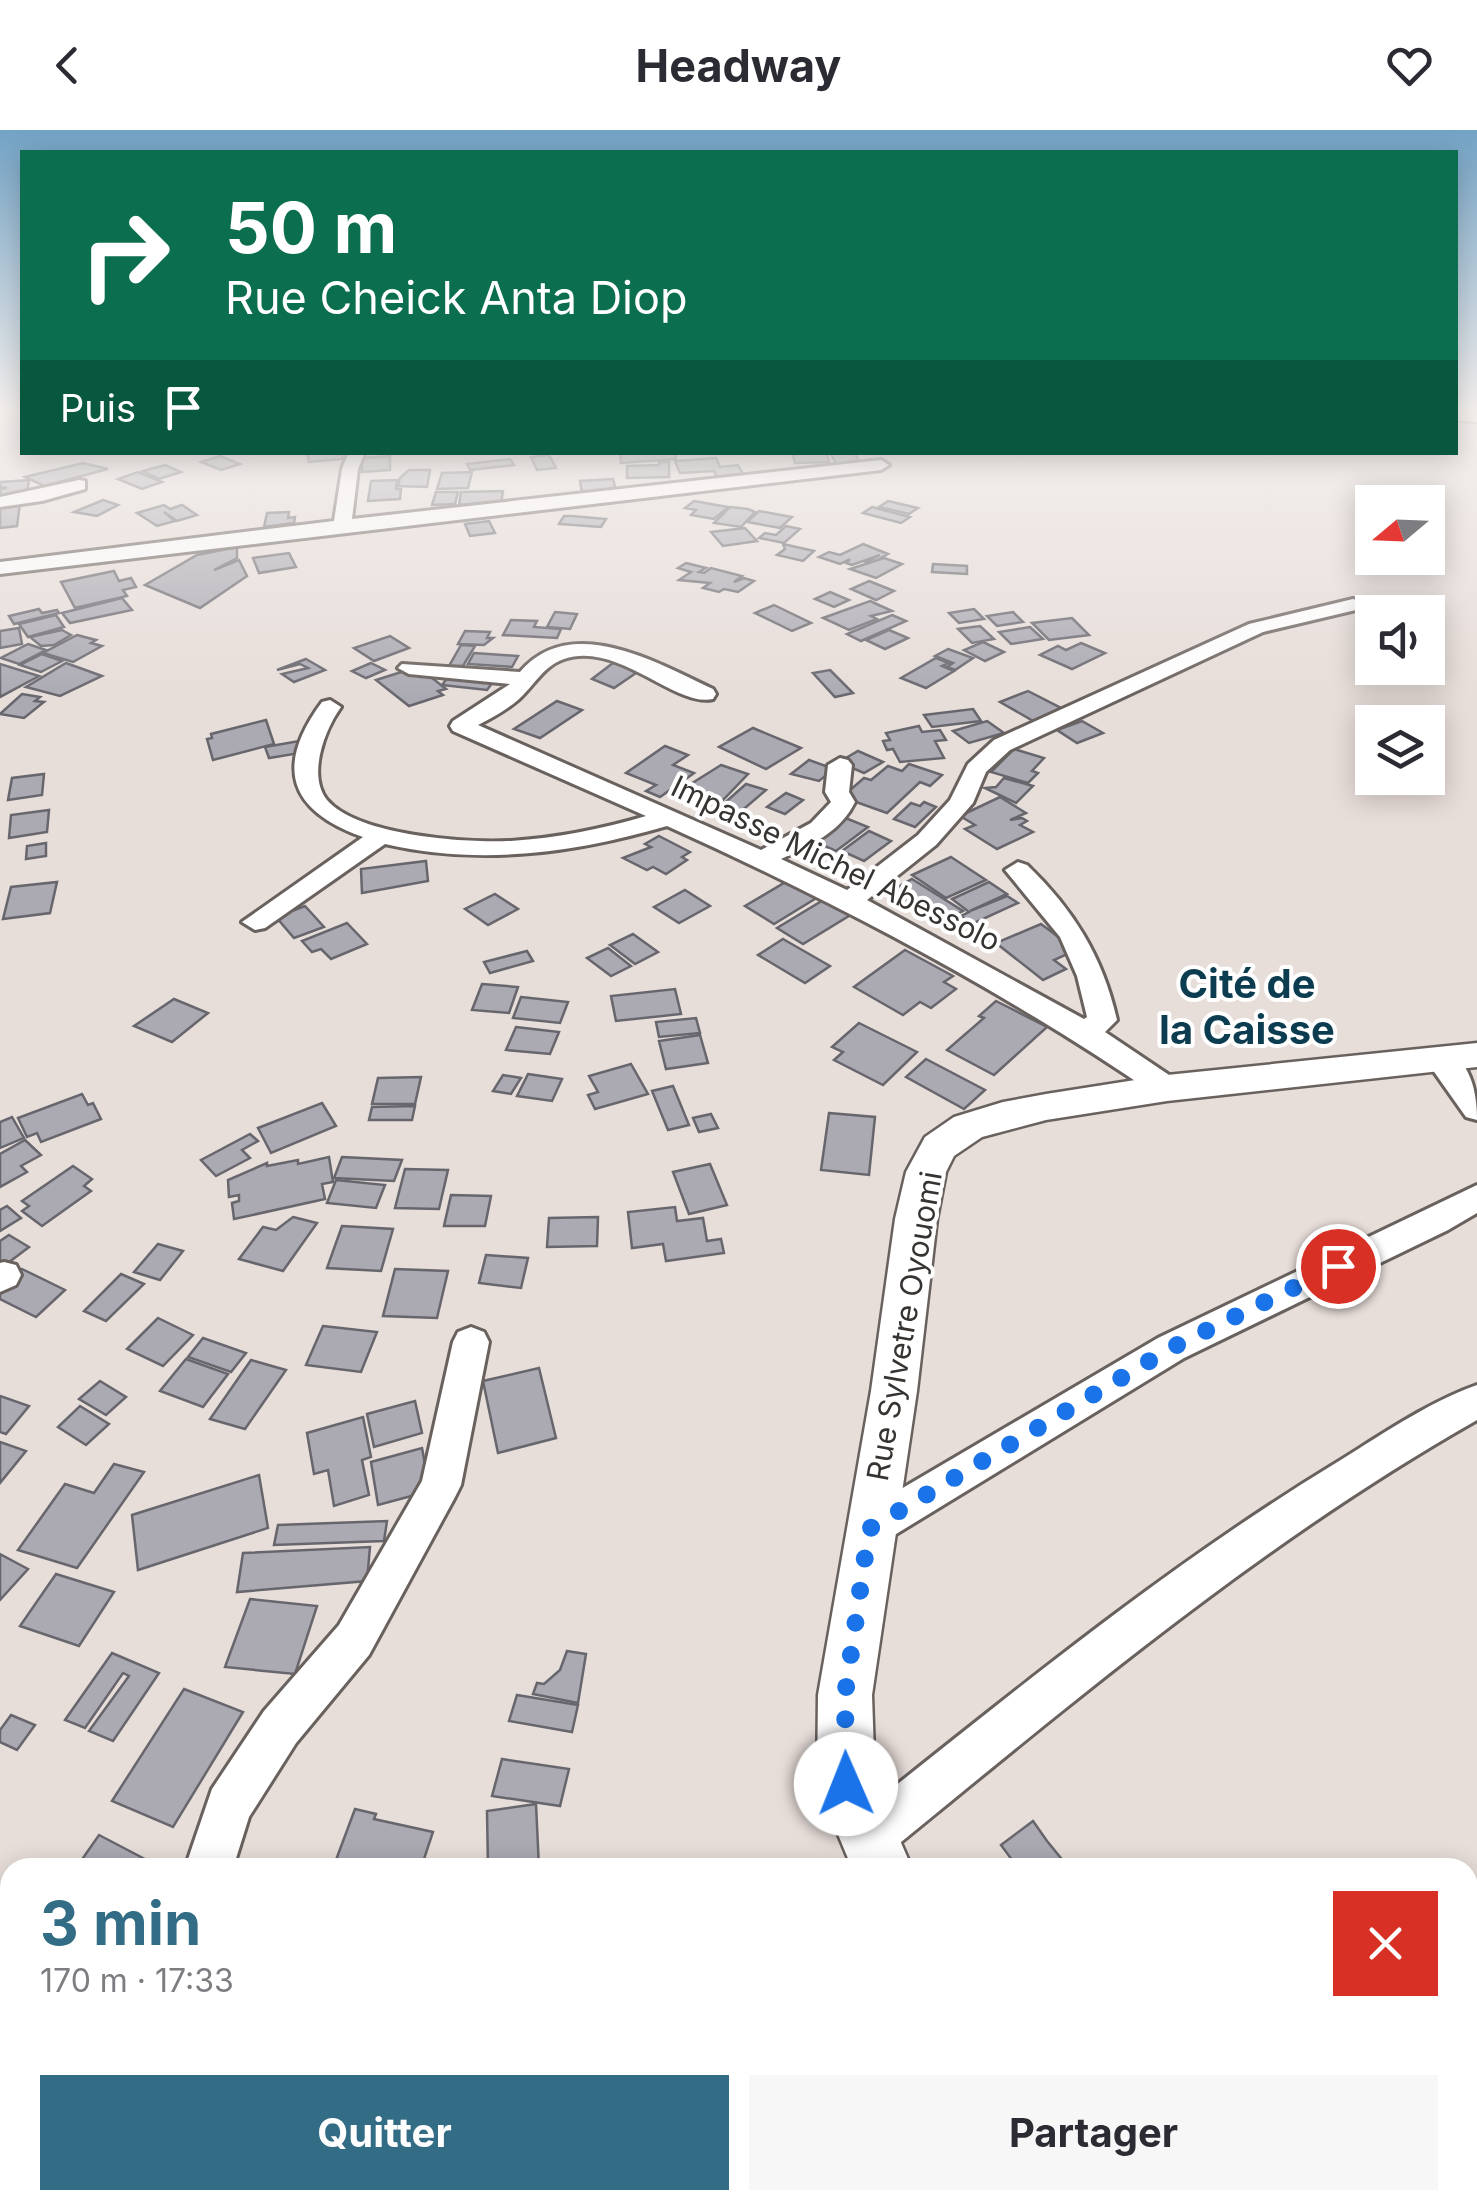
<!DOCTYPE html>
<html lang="fr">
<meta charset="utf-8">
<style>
body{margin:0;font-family:Inter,sans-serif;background:#f7f7f7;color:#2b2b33;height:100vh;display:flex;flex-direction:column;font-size:38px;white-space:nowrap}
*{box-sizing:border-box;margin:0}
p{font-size:32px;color:#7c7c81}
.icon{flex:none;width:55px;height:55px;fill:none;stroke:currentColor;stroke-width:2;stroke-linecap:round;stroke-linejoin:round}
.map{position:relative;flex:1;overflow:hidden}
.panel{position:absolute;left:0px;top:1728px;width:1478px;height:352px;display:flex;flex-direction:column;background:#fff;border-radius:30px 30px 0 0;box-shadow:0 5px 25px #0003}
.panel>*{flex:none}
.hud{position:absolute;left:20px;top:20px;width:1438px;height:305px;border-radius:0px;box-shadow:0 5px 25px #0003;background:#0b6e4f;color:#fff;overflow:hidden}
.needle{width:65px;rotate:251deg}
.buttons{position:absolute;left:1355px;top:355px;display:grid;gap:20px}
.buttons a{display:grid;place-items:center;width:90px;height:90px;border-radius:0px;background:#fff;box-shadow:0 5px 25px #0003;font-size:50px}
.pin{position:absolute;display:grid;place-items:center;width:85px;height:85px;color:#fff;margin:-42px;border:5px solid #fff;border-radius:50%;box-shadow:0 2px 10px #0007}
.me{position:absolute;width:110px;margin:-55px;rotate:359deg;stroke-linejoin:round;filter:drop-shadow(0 0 8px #0008)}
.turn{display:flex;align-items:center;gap:35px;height:210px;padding:0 40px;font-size:45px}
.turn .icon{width:130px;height:130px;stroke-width:2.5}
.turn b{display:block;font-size:70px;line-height:85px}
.then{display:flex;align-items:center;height:95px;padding:0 40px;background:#0003;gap:20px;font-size:38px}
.round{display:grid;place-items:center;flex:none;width:105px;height:105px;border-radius:0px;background:#f7f7f7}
.summary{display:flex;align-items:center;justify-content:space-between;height:170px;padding:0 40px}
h1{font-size:60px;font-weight:700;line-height:75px;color:#326c85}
.action{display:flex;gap:20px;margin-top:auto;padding:20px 40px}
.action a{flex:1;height:115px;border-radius:0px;background:#326c85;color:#fff;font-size:40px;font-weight:700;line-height:115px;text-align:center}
.action a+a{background:#f7f7f7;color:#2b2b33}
header{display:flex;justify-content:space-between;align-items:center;height:130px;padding:0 40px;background:#fff;font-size:45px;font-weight:700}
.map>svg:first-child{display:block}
</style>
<header><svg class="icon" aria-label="back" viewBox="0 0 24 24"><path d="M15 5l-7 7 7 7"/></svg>Headway<svg class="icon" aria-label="heart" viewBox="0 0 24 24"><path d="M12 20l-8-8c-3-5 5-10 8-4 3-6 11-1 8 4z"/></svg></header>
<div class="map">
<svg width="1477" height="2078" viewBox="0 0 1477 2078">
<rect width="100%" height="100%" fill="#e7ddd9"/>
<!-- building -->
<g fill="#aba9b2" stroke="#67666d" stroke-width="2.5">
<path d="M307 322H341L343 329 309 332Z"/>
<path d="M620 322H675L676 329 621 333Z"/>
<path d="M792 322H826L829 332 795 333Z"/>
<path d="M854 322 860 333 837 335 830 323Z"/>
<path d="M549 325 556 338 537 340 531 327Z"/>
<path d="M220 326 240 334 221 340 201 332Z"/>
<path d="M390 326V340L362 342V328Z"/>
<path d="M716 328 720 337 738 335 743 344 717 347 714 341 680 343 675 331Z"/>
<path d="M510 329 514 335 470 340 467 334Z"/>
<path d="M659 332H669V347L627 348V336L659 335Z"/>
<path d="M83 333 108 339 44 356 25 347Z"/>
<path d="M165 335 181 342 159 349 143 341Z"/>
<path d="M409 340H430L427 357 398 356 400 348Z"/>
<path d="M138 342 162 352 142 359 118 349Z"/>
<path d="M472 342 468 358 437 359 442 343Z"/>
<path d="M613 349 616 361 582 363 580 351Z"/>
<path d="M29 350 27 362 0 367V359L7 358 0 357V352Z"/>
<path d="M397 350 396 359H401L400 369 368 371 371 351Z"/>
<path d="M503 361 501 374 459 375 461 362Z"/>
<path d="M436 362H458L455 374 432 375Z"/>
<path d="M103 370 118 375 97 386 74 382Z"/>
<path d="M694 371 728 377 714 389 691 385 696 380 685 378Z"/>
<path d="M888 371 918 378 909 384 879 377Z"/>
<path d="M20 373 17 396 0 398V375Z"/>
<path d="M164 375 170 379 182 375 197 385 177 391 164 382 175 391 157 396 137 383Z"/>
<path d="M730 377 748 379 755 382 741 397 714 393Z"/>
<path d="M872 377 910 387 901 393 863 383Z"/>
<path d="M759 381 792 387 780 398 747 392Z"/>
<path d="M289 382 288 388 295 387 294 393 264 397 267 383Z"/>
<path d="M564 386H572L606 389 601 397 559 394Z"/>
<path d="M489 391 495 403 470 406 465 394Z"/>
<path d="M786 396 800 399 784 413 759 408 765 403 776 405Z"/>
<path d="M745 398 757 411 723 416 711 402Z"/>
<path d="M783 414 814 421 803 431 777 425 785 419Z"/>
<path d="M863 414 888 424 872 433 867 432 880 425 852 435 846 433 850 429 840 434 819 427 829 422 840 425Z"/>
<path d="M237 417V428L214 440 239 430 247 446 200 478 145 455 197 425Z"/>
<path d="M289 423 296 437 259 443 253 428Z"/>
<path d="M884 428 902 434 876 448 850 439Z"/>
<path d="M686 433 706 438 699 442 704 443 711 438 742 446 734 452 744 448 754 451 738 462 724 459 719 462 703 458 710 453 679 450 691 442 678 438Z"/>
<path d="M933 434 967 436V444L932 442Z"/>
<path d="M114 441 119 451 131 448 136 457 123 460 127 466 75 478 61 452Z"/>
<path d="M869 451 894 461 876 470 851 459Z"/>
<path d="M830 462 849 470 834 477 815 469Z"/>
<path d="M122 468 132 480 70 493 62 483Z"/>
<path d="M870 471 892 481 871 486 877 489 849 500 823 488Z"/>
<path d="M774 475 811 493 792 501 755 483Z"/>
<path d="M39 479 42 483 57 480 59 483 14 494 9 486Z"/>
<path d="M974 479 984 489 959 493 949 483Z"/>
<path d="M555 482 577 484 570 499 547 497Z"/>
<path d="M1013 482 1023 492 997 496 987 486Z"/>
<path d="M56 485 64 497 28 507 19 494Z"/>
<path d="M892 485 906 491 861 511 847 504Z"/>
<path d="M1072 488 1089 505 1049 510 1032 493Z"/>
<path d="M511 490 537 491 534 497 561 499 557 508 503 505Z"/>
<path d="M980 496 994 509 972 513 958 499Z"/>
<path d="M1030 497 1043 509 1011 514 999 502Z"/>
<path d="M19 498 22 514 0 518V501Z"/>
<path d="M62 500 71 505 54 515 41 516 30 507Z"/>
<path d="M889 500 908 508 885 519 866 510Z"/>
<path d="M465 501 490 502 487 508H493L484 515 458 514Z"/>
<path d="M77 505 96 510 91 513 102 516 73 532 43 523Z"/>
<path d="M390 506 409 518 374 531 354 518Z"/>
<path d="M983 512 1004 522 985 531 964 520Z"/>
<path d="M1081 513 1105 523 1072 539 1040 525 1058 516 1066 520Z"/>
<path d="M28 514 46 520 19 534 1 528Z"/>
<path d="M461 515 475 516 463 536H449Z"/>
<path d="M948 519 973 528 955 540 947 537 953 533 935 526Z"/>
<path d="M474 523 518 526 512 537 468 534Z"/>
<path d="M42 524 62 531 41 542 20 535Z"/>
<path d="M936 528 949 533 942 536 954 541 926 558 901 548Z"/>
<path d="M306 529 325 540 294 552 282 544 308 538 300 534 277 540Z"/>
<path d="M66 533 102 546 60 566 26 557Z"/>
<path d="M371 533 385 540 366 548 352 541Z"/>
<path d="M613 533 639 541 614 558 592 549Z"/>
<path d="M0 534 39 546 0 567Z"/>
<path d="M411 539 421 547 427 544 446 559 438 561 443 565 409 576 376 550Z"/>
<path d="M830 540 853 563 835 567 813 543Z"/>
<path d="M451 543 496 548 487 560 442 555Z"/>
<path d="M1028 561 1063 579 1035 592 1000 572Z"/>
<path d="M22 564 40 567 35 571 44 572 24 588 0 584Z"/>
<path d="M557 571 582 580 540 608 514 599Z"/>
<path d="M973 579 981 591 932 597 924 585Z"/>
<path d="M266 590 274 614 213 630 207 609 212 608 211 604Z"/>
<path d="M987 591 1004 603 969 613 953 601Z"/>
<path d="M1082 591 1103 603 1077 613 1057 600Z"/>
<path d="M919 596 922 602 940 600 946 610 935 611 944 628 900 632 893 619 887 620 883 611 890 610 886 603Z"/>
<path d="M753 598 801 618 766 639 719 617Z"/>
<path d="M299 611 294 624 269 628 265 617Z"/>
<path d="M665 616 688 625 673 635 694 643 660 667 646 661 656 655 626 643Z"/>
<path d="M1014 619 1044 628 1032 641 1038 643 1028 653 991 642Z"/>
<path d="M858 621 883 632 864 643 839 632Z"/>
<path d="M809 630 834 639 819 651 791 644Z"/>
<path d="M909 634 942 645 930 656 920 652 887 683 842 667 864 648 871 650 888 636 902 641Z"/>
<path d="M721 635 748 644 723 670 686 657Z"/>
<path d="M44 644 42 665 8 670 12 648Z"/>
<path d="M1004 648 1033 656 1016 673 985 658 996 657Z"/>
<path d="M746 654 766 660 738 684 719 678Z"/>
<path d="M786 663 803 670 785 684 767 677Z"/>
<path d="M1000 667 1026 683 1010 690 1022 688 1027 691 1020 695 1033 702 997 719 965 699 975 695 960 686Z"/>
<path d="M924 672 936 677 915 697 894 689 911 673 920 676Z"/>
<path d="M49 680 47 702 9 708 11 685Z"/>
<path d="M843 687 868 697 836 721 811 710Z"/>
<path d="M869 701 891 711 864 731 842 721Z"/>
<path d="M659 706 690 722 682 727 687 730 666 744 653 737 647 740 623 728 651 717 645 714Z"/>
<path d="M46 713V726L26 729 27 716Z"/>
<path d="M951 727 986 750 946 768 912 745Z"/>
<path d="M426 731 428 751 362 763 361 739Z"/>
<path d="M912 749 963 781 936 795 885 764Z"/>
<path d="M789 750 818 767 774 794 745 776Z"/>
<path d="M57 752 50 783 3 789 11 757Z"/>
<path d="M989 752 1007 764 970 781 1007 766 1018 773 972 794 961 786 969 782 952 769Z"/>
<path d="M685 760 710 776 679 793 654 777Z"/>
<path d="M495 764 518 779 488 795 465 779Z"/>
<path d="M830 766 857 781 803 814 777 798Z"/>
<path d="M305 776 324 797 294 808 276 787Z"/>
<path d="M347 793 367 814 331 829 321 819 312 822 302 811Z"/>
<path d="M1041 794 1076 820 1054 830 1066 839 1043 850 996 813Z"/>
<path d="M633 804 658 822 635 834 610 815Z"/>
<path d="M783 809 830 836 805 853 758 825Z"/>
<path d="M608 818 631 836 611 846 587 828Z"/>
<path d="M905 820 953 846 944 852 956 859 931 878 920 872 903 885 854 857Z"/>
<path d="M527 821 533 831 490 843 484 832Z"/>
<path d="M482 854 518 857 509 883 472 880Z"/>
<path d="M675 859 681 884 616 891 611 866Z"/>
<path d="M521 867 568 872 560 893 513 888Z"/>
<path d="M174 869 208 883 172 912 134 896Z"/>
<path d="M996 871 1047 897 994 945 947 920 984 888 979 886Z"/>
<path d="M696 888 700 903 659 907 656 892Z"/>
<path d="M859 893 917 922 883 955 834 930 843 922 832 917Z"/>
<path d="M516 897 559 902 550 924 506 920Z"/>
<path d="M700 905 708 933 666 939 659 911Z"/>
<path d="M926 929 985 960 964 979 906 947Z"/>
<path d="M631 934 648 964 595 979 588 965 598 962 589 946Z"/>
<path d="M528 944 562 949 552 971 517 966Z"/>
<path d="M503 945 521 948 511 964 493 961Z"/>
<path d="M421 947 415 974H372L378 948Z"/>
<path d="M673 956 689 995 668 1000 652 961Z"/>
<path d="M82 964 88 975 93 973 101 989 41 1012 37 1003 27 1007 18 988Z"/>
<path d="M322 973 336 996 271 1023 258 998Z"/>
<path d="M415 976 412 990H369L372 977Z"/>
<path d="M829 983 875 987 869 1045 821 1040Z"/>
<path d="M711 984 718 998 699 1002 693 988Z"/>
<path d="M12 987 24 1008 0 1018V992Z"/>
<path d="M250 1004 258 1011 242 1020 250 1028 216 1046 201 1030Z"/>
<path d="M25 1010 41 1025 21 1036 27 1042 0 1057V1024Z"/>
<path d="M329 1027 333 1052 322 1054 325 1069 234 1089 232 1073 239 1071V1065L229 1067 228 1050 267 1033V1036L298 1030V1034Z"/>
<path d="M342 1027 402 1030 394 1051 334 1048Z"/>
<path d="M710 1034 727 1075 689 1084 673 1042Z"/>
<path d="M73 1036 92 1049 84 1056 91 1061 42 1096 22 1081 29 1076 22 1071Z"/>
<path d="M405 1039 448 1040 439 1079 395 1078Z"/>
<path d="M336 1050 385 1055 376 1078 327 1073Z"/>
<path d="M451 1065 491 1066 485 1096H444Z"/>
<path d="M7 1076 21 1088 0 1101V1080Z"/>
<path d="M675 1077 677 1091 703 1088 707 1111 721 1109 724 1123 666 1131 663 1114 632 1118 628 1082Z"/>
<path d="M293 1087 317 1093 283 1141 239 1129 263 1097 276 1100Z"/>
<path d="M598 1087 597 1116 547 1117 549 1088Z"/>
<path d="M342 1096 393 1099 381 1141 327 1138Z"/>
<path d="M9 1105 29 1117 0 1139V1111Z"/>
<path d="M158 1114 183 1121 160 1150 134 1142Z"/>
<path d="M486 1125 528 1128 521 1158 479 1153Z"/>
<path d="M22 1139 65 1160 36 1187 0 1169V1158Z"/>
<path d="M395 1139 448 1141 437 1188 383 1186Z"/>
<path d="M121 1144 144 1154 106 1191 84 1181Z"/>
<path d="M158 1188 193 1205 163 1236 127 1219Z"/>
<path d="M323 1196 377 1202 361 1242 306 1235Z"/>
<path d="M203 1208 246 1223 231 1242 188 1227Z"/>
<path d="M186 1229 228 1244 203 1277 160 1261Z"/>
<path d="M251 1230 286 1240 245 1299 210 1289Z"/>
<path d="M539 1238 556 1308 498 1323 483 1251Z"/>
<path d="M100 1251 126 1267 106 1285 79 1269Z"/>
<path d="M0 1266 29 1276 6 1304 0 1302Z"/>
<path d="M415 1271 422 1303 374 1317 367 1284Z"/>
<path d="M80 1276 109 1294 86 1315 58 1297Z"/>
<path d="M363 1287 371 1327 362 1330 369 1365 334 1376 328 1340 314 1344 307 1303Z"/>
<path d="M0 1312 26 1321 0 1353Z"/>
<path d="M422 1318 430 1361 378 1375 371 1332Z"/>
<path d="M114 1334 144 1342 77 1438 18 1420 65 1354 94 1363Z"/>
<path d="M259 1345 268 1398 138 1440 132 1385Z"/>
<path d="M387 1391 384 1411 274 1415 278 1395Z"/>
<path d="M370 1417 367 1451 237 1462 243 1423Z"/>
<path d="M0 1424 28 1439 0 1470Z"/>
<path d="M56 1444 114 1462 79 1516 20 1496Z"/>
<path d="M250 1469 317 1476 295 1544 225 1537Z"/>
<path d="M567 1521 586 1524 578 1573 533 1564 537 1553 544 1554 560 1540Z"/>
<path d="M112 1523 159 1543 113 1611 89 1601 129 1546 123 1543 85 1598 65 1590Z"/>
<path d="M184 1559 243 1582 173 1697 112 1671Z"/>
<path d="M517 1565 578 1575 572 1602 509 1591Z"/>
<path d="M11 1585 35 1595 17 1620 0 1612V1600Z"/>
<path d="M502 1629 569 1639 560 1676 492 1666Z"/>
<path d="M536 1674 539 1738H488L487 1681Z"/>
<path d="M355 1679 376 1684 374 1689 433 1702 421 1738H333Z"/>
<path d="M1033 1691 1047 1711 1069 1738H1018L1001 1715Z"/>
<path d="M99 1705 162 1738H76Z"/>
<path d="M23 2070H104V2078H1Z"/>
<path d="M283 2070H372L375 2078H286Z"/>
<path d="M517 2070H575L567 2078H522Z"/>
<path d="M714 2070H854L857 2078H709L708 2072Z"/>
<path d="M1355 2070H1458L1448 2078H1361Z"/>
</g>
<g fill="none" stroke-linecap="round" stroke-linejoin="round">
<defs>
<g id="minor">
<path d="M349 322H365L358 339 352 389 881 330 889 335 881 340 0 444V432L334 391 342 339Z"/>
<path d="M79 350 85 351V359L42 371 0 377V367Z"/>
<path d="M1353 469 1360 471V479L1263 502 1010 620 986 642 973 673 936 715 867 770 1084 889 1087 887 1077 846 1060 807 1005 740 1018 732 1027 735C1073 779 1103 827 1117 890L1105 902 1178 951 1182 958 1178 965 1167 968 1156 965C1001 859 838 773 667 696 574 723 481 736 385 714L265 798 255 800 242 792 363 707C289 681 274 637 322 572L330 570 341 577C325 599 307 645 327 670 358 706 466 713 511 711 557 708 602 699 646 686L453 601 450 596 453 591 510 554 409 544 398 538 402 534 520 542C571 482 657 533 713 559L716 564 713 569C676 578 617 510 564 529 543 536 534 556 518 570 506 580 492 588 478 595L761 720 811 693 831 672 825 662 828 635 840 628 848 630 852 635 849 662 855 672C840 703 810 715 781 729L847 760 918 705 950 670 968 634 994 610 1249 494Z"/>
<path d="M1440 919C1471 927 1477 963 1477 990L1466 987 1425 929 1429 922Z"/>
<path d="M1477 1055V1083L1448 1100 1184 1228 883 1412 869 1417 855 1412 849 1399 855 1386 1158 1208Z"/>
<path d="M4 1132 16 1135 21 1145 16 1155 0 1162V1133Z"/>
<path d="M471 1197 484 1202 489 1212 461 1355 455 1367 369 1525 296 1613 249 1687 233 1738H185L212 1659 264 1581 339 1495 422 1351 453 1212 458 1202Z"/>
<path d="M1477 1255V1290C1262 1412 1075 1570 884 1726L867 1733 850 1726 843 1709 850 1692C1006 1568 1161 1440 1331 1336 1377 1308 1426 1273 1477 1255Z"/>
<path d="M1477 1785V1840L1468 1844V1789Z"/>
<path d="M0 1968 10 1971V2025L0 2022Z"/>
<path d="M129 2070H185L188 2078H132Z"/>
</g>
<g id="tertiary">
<path d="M1455 278 1477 280V292L1455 290Z"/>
<path d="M1477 913V937L1167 971 1046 990 982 1007 954 1026 946 1042 937 1089 917 1261 872 1565 875 1653 912 1738H852L817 1654 818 1565 871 1261 895 1089 906 1042 925 1007 954 987 1003 972 1046 964 1167 945Z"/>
<path d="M1101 2070H1173L1176 2078H1104Z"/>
</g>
</defs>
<!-- minor casing -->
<use href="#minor" stroke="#69615e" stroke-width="6"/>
<!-- tertiary casing -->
<use href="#tertiary" stroke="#69615e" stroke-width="5"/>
<!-- minor -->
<use href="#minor" fill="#fff" fill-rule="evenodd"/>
<!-- tertiary -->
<use href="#tertiary" fill="#fff" fill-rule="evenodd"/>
</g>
<!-- sky -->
<linearGradient id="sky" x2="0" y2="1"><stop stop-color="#73a3c5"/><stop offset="0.49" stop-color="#f4f0ee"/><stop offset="1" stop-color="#f4f0ee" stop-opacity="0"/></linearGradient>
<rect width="1477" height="569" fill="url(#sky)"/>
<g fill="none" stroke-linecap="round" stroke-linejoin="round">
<!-- route -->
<path stroke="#1a73e8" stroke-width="18" stroke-dasharray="0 32.4" d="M846 1654 845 1565 869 1399 1171 1218 1338 1136"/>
</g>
<g text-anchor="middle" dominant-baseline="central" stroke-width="8" stroke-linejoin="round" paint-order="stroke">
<!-- street labels -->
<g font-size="30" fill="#363331" stroke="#fff">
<text transform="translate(836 733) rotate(26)">Impasse Michel Abessolo</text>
<text transform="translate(904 1196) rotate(-80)">Rue Sylvetre Oyouomi</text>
</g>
<!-- district labels -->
<g font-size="40" font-weight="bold" fill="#0b3c4f" stroke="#fff">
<text x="1247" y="853">Cité de<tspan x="1247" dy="46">la Caisse</tspan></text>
</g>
</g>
</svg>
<div class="buttons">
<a><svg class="needle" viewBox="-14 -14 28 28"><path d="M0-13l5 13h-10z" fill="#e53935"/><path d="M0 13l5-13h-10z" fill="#7c7c81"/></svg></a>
<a><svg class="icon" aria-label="sound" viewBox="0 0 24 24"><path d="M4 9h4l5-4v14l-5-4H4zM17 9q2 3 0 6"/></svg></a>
<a><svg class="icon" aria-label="layers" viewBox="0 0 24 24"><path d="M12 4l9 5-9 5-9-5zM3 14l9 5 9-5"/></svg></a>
</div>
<div class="pin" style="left:1338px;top:1136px;background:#d93025"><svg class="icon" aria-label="arrive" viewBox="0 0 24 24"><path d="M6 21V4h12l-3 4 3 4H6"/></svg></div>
<svg class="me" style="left:846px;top:1654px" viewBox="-20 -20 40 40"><circle r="19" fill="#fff"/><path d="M0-13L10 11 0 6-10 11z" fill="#1a73e8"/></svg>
<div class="hud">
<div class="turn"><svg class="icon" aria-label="right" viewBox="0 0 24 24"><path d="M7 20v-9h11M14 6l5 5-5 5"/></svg><div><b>50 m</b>Rue Cheick Anta Diop</div></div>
<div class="then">Puis<svg class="icon" aria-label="arrive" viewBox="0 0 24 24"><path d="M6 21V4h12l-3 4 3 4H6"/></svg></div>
</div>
<section class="panel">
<div class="summary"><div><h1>3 min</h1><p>170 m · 17:33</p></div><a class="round" style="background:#d93025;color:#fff"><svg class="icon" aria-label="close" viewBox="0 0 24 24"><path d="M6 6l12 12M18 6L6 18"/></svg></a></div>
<div class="action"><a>Quitter</a><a>Partager</a></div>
</section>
</div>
